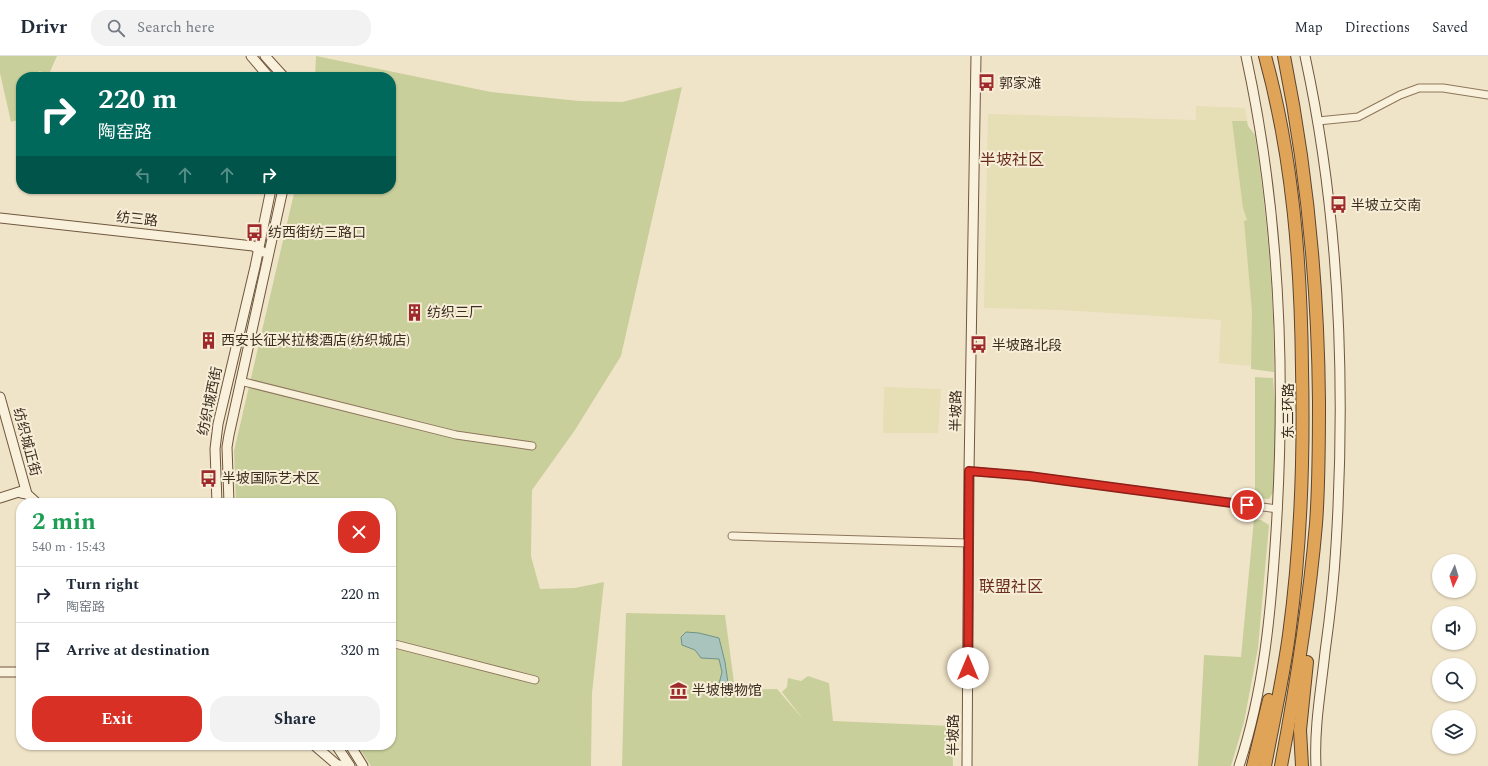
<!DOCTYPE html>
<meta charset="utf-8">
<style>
body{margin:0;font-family:Spectral,"Noto Sans SC",serif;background:#f2f2f3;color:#1f2937;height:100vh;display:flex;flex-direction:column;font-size:15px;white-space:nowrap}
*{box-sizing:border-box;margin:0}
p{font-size:13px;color:#747a83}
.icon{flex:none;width:22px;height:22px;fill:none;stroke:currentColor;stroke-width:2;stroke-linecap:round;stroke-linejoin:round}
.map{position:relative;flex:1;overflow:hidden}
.drawer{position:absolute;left:16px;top:442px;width:380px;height:252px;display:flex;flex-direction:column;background:#fff;border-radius:16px;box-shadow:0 1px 3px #0004}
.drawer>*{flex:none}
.guide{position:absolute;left:16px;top:16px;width:380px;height:122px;border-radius:16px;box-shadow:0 1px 3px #0004;background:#00695c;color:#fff;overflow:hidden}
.needle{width:26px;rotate:184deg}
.buttons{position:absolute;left:1432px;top:498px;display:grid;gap:8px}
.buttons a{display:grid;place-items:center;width:44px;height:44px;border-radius:50%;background:#fff;box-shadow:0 1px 3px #0004;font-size:20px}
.pin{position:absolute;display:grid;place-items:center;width:34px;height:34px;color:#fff;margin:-17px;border:2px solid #fff;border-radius:50%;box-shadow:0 1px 4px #0007}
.me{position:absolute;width:44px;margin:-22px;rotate:0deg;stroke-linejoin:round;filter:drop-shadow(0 0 3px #0008)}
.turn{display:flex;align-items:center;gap:14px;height:84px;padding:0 16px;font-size:18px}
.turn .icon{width:52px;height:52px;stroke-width:2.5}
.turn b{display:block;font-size:28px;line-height:34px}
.lanes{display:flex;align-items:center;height:38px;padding:0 16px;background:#0003;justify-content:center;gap:20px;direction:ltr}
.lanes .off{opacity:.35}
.round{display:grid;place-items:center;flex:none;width:42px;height:42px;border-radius:16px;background:#f2f2f3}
.overview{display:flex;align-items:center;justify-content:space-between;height:68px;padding:0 16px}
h1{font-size:24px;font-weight:700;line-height:30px;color:#1e9e55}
.button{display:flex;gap:8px;margin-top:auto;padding:8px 16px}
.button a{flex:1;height:46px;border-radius:16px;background:#d93025;color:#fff;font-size:16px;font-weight:700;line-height:46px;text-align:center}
.button a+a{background:#f2f2f3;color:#1f2937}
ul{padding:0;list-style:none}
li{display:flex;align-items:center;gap:12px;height:56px;padding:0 16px;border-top:1px solid #e0e1e3}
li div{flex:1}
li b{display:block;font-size:15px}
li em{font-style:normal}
header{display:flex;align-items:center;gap:24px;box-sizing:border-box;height:56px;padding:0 20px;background:#fff;border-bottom:1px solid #e0e1e3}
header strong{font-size:19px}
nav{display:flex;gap:22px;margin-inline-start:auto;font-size:14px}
.search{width:280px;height:36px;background:#f2f2f3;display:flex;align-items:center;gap:10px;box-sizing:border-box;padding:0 14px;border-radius:16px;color:#747a83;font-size:15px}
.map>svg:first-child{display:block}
</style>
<header>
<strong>Drivr</strong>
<div class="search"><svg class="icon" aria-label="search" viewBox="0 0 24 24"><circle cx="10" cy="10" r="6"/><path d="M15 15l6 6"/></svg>Search here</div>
<nav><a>Map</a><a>Directions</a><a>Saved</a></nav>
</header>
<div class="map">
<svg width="1488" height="710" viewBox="0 0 1488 710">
<rect width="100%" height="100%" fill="#f0e4c8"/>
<!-- farmland -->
<g fill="#e6deb5">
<path d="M1196 50 1245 52 1247 65 1232 66 1247 165 1253 246V310L1219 307 1221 264 1062 254 984 252 988 58 1196 64Z"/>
<path d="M884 331 941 333 938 377H883Z"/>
</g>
<!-- green -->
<g fill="#c9cf9b">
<path d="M0 0H57L49 18 39 15 37 21H21V63L11 66 0 17Z"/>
<path d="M316 0 491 36 579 45 622 46 682 31 621 300 575 374 532 434 531 500 540 533 575 532 604 526 592 637 591 710H371L357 689H391V447H236L234 395 295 133H391V21H315Z"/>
<path d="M1232 65H1247L1248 70 1255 79C1267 158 1274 236 1274 316L1251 313 1252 255 1244 165 1247 164 1243 152Z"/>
<path d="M1255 321 1273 322 1276 361 1274 435 1269 443 1255 442Z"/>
<path d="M1254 463 1261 464 1269 469 1258 592 1244 666 1231 710H1198L1204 599 1241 601Z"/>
<path d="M626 557 725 559 735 634 777 633 803 663 782 636 787 631 788 622 801 625 808 620 829 627 833 665 952 670 953 710H622Z"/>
</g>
<!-- water -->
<path fill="#a9c4bc" stroke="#6f938a" d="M686 576 699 577 719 582 725 606 728 627 722 630 719 628 722 616 719 603 701 602 695 594 682 589 681 581Z"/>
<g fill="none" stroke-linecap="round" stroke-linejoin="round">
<defs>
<g id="street">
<path d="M1318 65 1358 61 1400 39 1419 32H1443L1488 39"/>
<path d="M240 325 456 379 532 390"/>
<path d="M969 415 1029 420 1278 453"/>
<path d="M732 480 968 487"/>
<path d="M391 587 535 624"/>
</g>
<g id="secondary">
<path d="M251 0 269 21"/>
<path d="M265 0 284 21"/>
<path d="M1305 0C1340 161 1346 325 1336 489 1334 524 1330 560 1325 596 1321 634 1314 671 1316 710"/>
<path d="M0 162 253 190 263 196"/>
<path d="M0 341 27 438"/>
<path d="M21 437 27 438 37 447"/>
<path d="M0 442 25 434"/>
<path d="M217 447 215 393 218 368 255 211 271 133"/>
<path d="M229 447 227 391 229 379 283 133"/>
<path d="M0 616H21"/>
<path d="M314 689 336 708 342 710"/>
<path d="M336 689 350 710"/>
<path d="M350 689 363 710"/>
<path d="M967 710 969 415 976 0"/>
<path d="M1239 710C1264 635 1271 555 1276 476 1286 317 1280 156 1246 0"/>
</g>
<g id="highway">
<path d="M1253 710 1269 644"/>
<path d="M1265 710C1273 667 1283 623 1289 579 1301 491 1304 402 1302 313 1301 208 1293 102 1265 0"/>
<path d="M1281 710C1296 630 1309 549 1316 468 1319 428 1319 387 1319 346 1318 230 1307 114 1284 0"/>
<path d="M1302 710 1300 674 1307 606"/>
</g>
</defs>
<!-- street casing -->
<use href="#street" stroke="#8d765c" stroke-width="9"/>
<!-- secondary casing -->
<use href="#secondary" stroke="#6f573f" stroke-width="11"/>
<!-- highway casing -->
<use href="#highway" stroke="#5b4430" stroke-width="14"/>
<!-- street -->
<use href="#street" stroke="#faf1dc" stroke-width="7"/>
<!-- secondary -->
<use href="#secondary" stroke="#faf1dc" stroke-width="9"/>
<!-- highway -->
<use href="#highway" stroke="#e0a458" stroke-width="12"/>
</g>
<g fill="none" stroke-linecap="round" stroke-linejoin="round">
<defs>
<path id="route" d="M968 612 969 415 1029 420 1247 449"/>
</defs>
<!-- route casing -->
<use href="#route" stroke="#8d1f18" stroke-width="10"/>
<!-- route -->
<use href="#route" stroke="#d93025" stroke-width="7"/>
</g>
<!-- icons -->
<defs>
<symbol id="bus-bare" viewBox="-9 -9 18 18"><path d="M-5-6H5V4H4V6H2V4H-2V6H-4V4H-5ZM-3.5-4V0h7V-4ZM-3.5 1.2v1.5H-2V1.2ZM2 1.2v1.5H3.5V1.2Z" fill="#9e2a2b" stroke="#f7eed8" stroke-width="2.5" paint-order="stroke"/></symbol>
<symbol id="building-bare" viewBox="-9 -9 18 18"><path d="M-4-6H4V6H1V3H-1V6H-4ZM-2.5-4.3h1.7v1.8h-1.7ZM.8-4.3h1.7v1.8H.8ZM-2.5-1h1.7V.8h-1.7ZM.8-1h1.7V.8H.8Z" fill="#9e2a2b" stroke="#f7eed8" stroke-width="2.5" paint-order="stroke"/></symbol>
<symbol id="museum-bare" viewBox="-9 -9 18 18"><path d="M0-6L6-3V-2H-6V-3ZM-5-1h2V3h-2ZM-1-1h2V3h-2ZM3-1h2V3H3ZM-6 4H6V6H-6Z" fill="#9e2a2b" stroke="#f7eed8" stroke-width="2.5" paint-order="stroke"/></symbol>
</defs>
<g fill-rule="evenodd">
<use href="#bus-bare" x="974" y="14" width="25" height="25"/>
<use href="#bus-bare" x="1326" y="136" width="25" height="25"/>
<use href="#bus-bare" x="242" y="164" width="25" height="25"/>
<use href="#building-bare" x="402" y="244" width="25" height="25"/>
<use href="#building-bare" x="196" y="272" width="25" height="25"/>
<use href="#bus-bare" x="966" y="276" width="25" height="25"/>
<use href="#bus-bare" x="196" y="410" width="25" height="25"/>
<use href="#museum-bare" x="666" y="622" width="25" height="25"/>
</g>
<g text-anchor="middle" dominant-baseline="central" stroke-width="4" stroke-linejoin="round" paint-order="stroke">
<!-- poi labels -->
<g font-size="14" fill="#3d2e20" stroke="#f7eed8" text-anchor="start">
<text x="999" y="27">郭家滩</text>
<text x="1351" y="149">半坡立交南</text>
<text x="268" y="176">纺西街纺三路口</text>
<text x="427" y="256">纺织三厂</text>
<text x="221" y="284">西安长征米拉梭酒店(纺织城店)</text>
<text x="992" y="289">半坡路北段</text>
<text x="222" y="422">半坡国际艺术区</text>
<text x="692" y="634">半坡博物馆</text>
</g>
<!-- street labels -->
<g font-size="14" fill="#3d2e20" stroke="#f7eed8">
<text transform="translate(137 163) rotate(6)">纺三路</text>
<text transform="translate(210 345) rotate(-78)">纺织城西街</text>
<text transform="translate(956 355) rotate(-89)">半坡路</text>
<text transform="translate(1288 355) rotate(-90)">东三环路</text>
<text transform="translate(27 386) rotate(75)">纺织城正街</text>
<text transform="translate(953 679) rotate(-90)">半坡路</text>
</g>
<!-- quarter labels -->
<g font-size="16" fill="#6b2e1e" stroke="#f7eed8">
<text x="1012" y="104">半坡社区</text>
<text x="1011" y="531">联盟社区</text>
</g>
</g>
</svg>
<div class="buttons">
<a><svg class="needle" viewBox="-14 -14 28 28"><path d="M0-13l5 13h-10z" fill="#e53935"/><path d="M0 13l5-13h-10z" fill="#747a83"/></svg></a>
<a><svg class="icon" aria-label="sound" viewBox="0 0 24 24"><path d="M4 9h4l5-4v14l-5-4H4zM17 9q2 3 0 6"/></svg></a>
<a><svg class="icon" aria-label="search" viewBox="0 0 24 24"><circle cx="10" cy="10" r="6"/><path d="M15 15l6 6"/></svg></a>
<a><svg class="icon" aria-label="layers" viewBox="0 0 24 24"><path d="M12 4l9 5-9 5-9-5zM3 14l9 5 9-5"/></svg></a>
</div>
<div class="pin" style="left:1247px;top:449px;background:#d93025"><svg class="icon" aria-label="arrive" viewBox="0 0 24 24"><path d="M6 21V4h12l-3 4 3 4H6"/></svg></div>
<svg class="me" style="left:968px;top:612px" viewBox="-20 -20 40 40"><circle r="19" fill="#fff"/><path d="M0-13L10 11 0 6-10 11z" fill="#d93025"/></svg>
<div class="guide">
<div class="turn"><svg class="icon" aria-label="right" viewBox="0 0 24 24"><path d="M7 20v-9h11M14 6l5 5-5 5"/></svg><div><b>220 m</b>陶窑路</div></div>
<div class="lanes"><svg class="icon off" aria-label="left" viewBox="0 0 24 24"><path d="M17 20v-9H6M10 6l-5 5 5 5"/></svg><svg class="icon off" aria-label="ahead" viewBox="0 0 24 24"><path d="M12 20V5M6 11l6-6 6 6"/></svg><svg class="icon off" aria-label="ahead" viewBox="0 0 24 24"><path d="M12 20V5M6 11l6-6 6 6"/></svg><svg class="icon" aria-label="right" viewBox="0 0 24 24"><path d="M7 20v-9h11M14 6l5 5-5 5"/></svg></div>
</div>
<section class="drawer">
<div class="overview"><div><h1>2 min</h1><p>540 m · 15:43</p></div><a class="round" style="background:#d93025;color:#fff"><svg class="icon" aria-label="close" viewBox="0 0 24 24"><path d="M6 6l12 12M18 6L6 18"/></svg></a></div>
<ul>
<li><svg class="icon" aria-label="right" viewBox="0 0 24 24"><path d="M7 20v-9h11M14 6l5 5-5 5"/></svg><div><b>Turn right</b><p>陶窑路</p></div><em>220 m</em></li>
<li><svg class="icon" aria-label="arrive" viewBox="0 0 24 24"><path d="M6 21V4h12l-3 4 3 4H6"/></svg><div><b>Arrive at destination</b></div><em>320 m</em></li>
</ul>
<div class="button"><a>Exit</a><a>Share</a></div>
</section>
</div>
